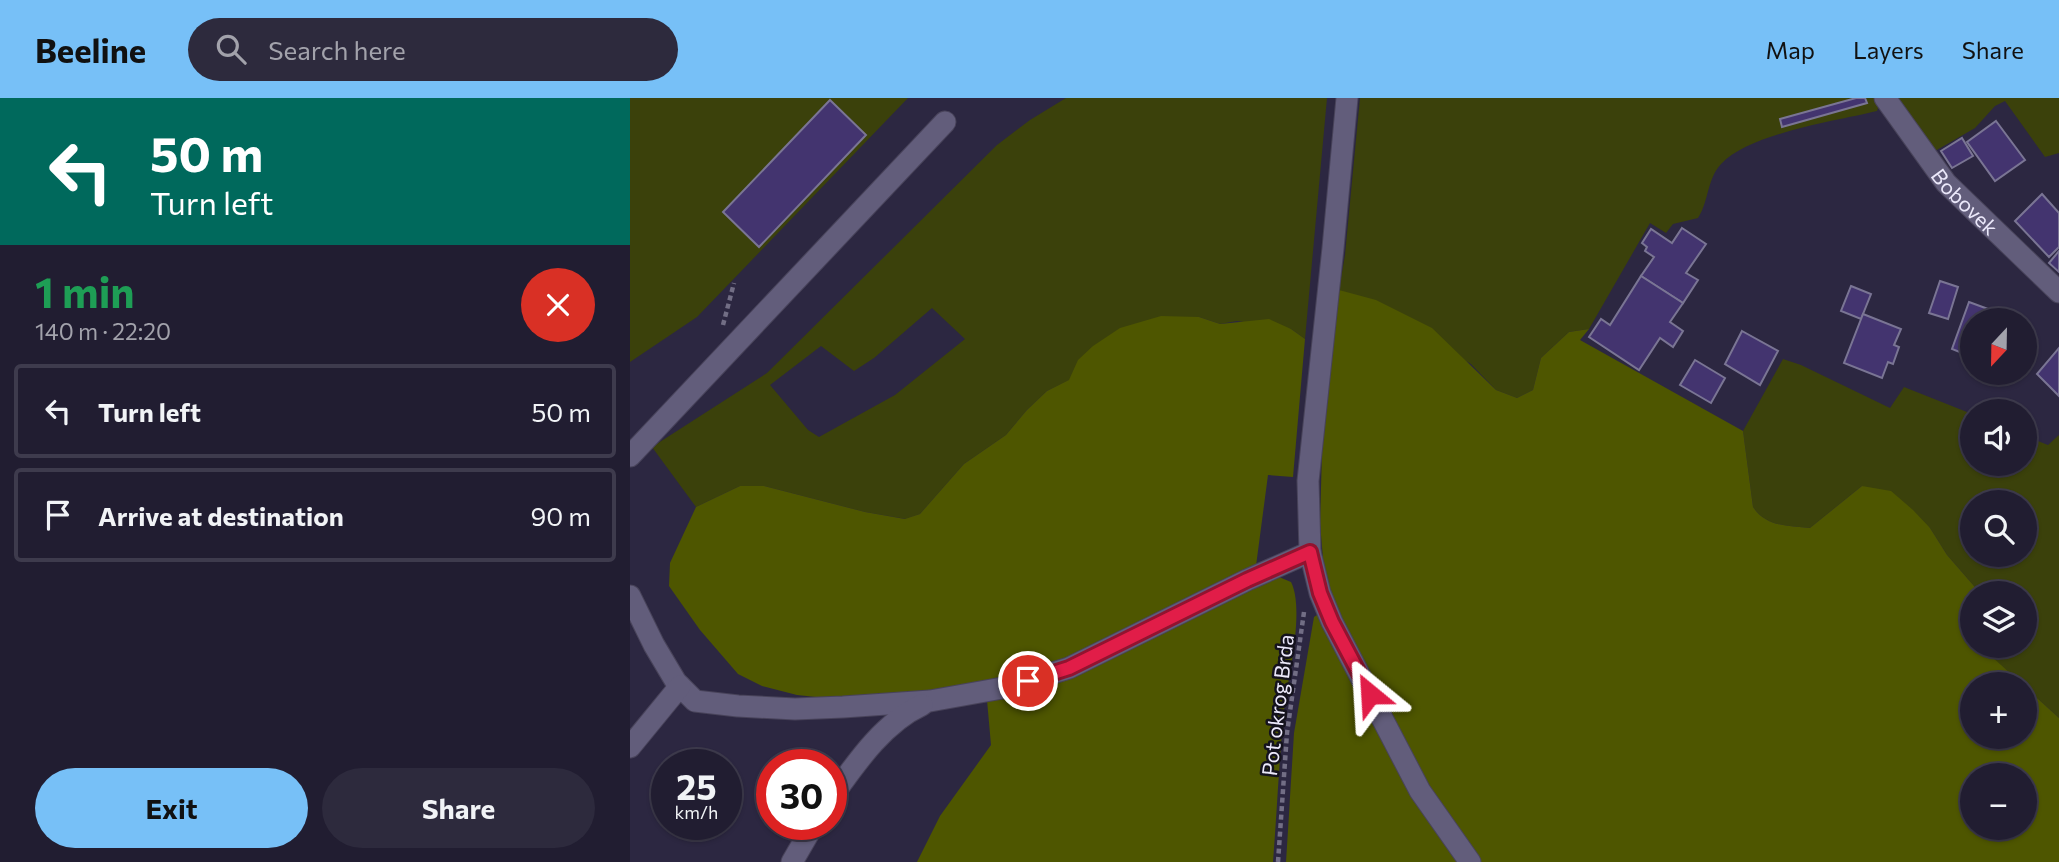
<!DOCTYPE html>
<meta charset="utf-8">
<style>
body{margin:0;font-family:Commissioner,sans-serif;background:#2d2a3d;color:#f1f3f6;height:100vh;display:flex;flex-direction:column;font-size:26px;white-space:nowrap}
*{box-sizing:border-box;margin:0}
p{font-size:23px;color:#a2a2ab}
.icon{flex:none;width:38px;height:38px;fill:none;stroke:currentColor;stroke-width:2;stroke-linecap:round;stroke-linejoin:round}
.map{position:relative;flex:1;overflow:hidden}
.panel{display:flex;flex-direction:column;background:#211d31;width:630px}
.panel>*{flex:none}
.guide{background:#00695c;color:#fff;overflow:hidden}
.needle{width:46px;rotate:202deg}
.controls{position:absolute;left:1330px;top:210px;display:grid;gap:14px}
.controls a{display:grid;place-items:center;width:77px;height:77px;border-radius:50%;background:#211d31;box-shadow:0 2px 5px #0004,0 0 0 2px #3e3b4d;font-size:35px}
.speed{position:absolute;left:21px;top:651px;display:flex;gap:14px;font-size:35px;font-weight:700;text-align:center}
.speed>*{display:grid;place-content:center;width:91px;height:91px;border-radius:50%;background:#211d31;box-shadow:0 2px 5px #0004,0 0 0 2px #3e3b4d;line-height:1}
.speed small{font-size:18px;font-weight:400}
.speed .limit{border:10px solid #d22;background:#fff;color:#111}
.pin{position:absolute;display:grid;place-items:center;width:60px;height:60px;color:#fff;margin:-30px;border:4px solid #fff;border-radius:50%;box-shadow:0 2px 7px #0007}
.me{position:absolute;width:77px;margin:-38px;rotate:333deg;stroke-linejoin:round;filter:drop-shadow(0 0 5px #0008)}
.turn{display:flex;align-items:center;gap:24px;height:147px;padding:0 35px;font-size:32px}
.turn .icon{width:91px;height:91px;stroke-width:2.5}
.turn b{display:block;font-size:49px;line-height:60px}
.round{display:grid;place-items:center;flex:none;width:74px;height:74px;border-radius:37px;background:#2d2a3d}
.overview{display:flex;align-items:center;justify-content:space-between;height:119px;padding:0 35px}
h1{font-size:42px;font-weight:700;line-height:52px;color:#1e9e55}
.primary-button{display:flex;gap:14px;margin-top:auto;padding:14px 35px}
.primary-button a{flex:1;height:80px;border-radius:42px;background:#77c0f7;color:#111;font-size:28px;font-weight:700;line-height:80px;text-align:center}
.primary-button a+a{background:#2d2a3d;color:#f1f3f6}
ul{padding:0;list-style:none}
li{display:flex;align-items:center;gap:21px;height:94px;margin:0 14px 10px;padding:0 21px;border:4px solid #3e3b4d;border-radius:7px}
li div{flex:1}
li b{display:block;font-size:26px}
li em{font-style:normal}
header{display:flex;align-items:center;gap:42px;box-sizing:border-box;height:98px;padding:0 35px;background:#77c0f7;color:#111}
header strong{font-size:33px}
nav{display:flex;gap:38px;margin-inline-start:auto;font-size:24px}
.search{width:490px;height:63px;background:#2d2a3d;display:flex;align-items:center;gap:18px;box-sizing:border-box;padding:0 24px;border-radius:38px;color:#a2a2ab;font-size:26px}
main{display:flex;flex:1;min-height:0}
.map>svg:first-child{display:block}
</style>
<header>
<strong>Beeline</strong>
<div class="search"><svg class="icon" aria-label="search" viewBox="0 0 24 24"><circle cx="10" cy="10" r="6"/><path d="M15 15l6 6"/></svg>Search here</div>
<nav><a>Map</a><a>Layers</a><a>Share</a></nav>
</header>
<main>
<section class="panel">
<div class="guide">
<div class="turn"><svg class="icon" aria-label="left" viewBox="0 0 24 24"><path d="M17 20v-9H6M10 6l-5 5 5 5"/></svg><div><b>50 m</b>Turn left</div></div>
</div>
<div class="overview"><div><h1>1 min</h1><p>140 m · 22:20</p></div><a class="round" style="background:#d93025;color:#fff"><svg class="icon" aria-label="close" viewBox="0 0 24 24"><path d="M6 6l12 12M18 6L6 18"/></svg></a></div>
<ul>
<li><svg class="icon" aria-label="left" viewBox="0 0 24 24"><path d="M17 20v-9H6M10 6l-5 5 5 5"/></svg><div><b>Turn left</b></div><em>50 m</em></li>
<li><svg class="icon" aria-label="arrive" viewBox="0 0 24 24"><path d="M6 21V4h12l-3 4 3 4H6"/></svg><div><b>Arrive at destination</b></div><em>90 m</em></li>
</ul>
<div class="primary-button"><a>Exit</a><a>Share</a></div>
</section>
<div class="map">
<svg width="1429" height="764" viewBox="0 0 1429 764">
<rect width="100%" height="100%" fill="#2c2741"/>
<!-- green -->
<g fill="#3b410b" fill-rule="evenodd">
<path d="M0 0H278L67 219 0 264Z"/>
<path d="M436 0H697L675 241 661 231 607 223 590 226 569 219 449 262 440 282 417 293 397 312 376 337 334 366 290 416 276 421 235 414 134 388H110L66 409 22 349 137 275 367 47 400 22ZM302 210 335 241 265 297 189 339 178 332 140 287 191 248 224 273 244 260Z"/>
<path d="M730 0H1247L1250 4 1247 13C1206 23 1120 35 1091 66 1077 81 1079 103 1068 120L1043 126 1036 135 1020 125 959 231 939 234 911 260 903 292 887 300 866 292 841 266 709 192 715 157Z"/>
<path d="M1264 0H1429V55L1415 59 1375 3 1365 8 1345 30 1305 53Z"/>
<path d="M1153 261 1171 267 1260 310 1274 289 1342 316V366H1395V338L1418 347 1429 337V620L1395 589V586H1392L1359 557 1361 548H1395V495H1350L1317 457 1300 430 1232 388 1180 430C1159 428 1136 429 1123 409L1113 333ZM1342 404H1395V457H1342Z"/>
</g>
<!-- forest -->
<g fill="#4e5600" fill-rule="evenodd">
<path d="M709 192 746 202 802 230 866 292 887 300 903 292 911 260 939 234 959 231 950 242 1113 333 1123 409C1136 429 1159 428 1180 430L1232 388 1261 393 1283 412 1300 430 1317 457 1350 495H1342V548H1361L1360 557 1392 586H1342V639H1395V589L1429 620V764H849L799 690 707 515 695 483 690 426 692 354ZM1342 677H1395V730H1342Z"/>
<path d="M531 218 569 219 590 226 639 221 661 231 675 241 663 379 638 377 626 468 468 546 400 575 268 600 214 602 167 597 132 588 108 576 70 532 39 488 40 465 66 409 110 388H134L235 414 275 421 290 416 334 366 376 337 397 312 417 293 439 282 448 262 463 248 490 230Z"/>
<path d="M637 478 649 479 661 484C675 512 658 579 654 612 649 663 647 713 643 764H287L310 718 361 647 357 602Z"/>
<path d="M687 517 830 764H656L664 635 684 519Z"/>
</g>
<!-- building -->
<g fill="#43346f" stroke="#7a7594" stroke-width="2">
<path d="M1226 0H1235L1237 5 1152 29 1150 21Z"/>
<path d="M200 2 236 37 129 149 93 114Z"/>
<path d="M1366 23 1395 62 1365 83 1337 44Z"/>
<path d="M1332 40 1343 58 1322 70 1311 53Z"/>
<path d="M1412 96 1429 115V149L1419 159 1385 123Z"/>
<path d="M1052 130 1076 146 1056 175 1068 182 1053 205 1011 178 1024 159 1015 153 1017 149 1012 145 1021 131 1042 145Z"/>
<path d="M1429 153V174L1419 165Z"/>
<path d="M1011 178 1053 205 1040 224 1053 233 1043 249 1030 240 1009 272 959 239 971 221 980 227Z"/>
<path d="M1310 183 1328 189 1318 221 1299 215Z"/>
<path d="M1221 188 1241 196 1231 221 1211 213Z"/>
<path d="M1339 204 1388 222H1342V259L1322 251Z"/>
<path d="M1233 216 1271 231 1264 247 1269 249 1263 266 1258 264 1252 280 1214 265Z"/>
<path d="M1112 233 1148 253 1130 287 1095 266Z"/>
<path d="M1429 250V298L1407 276Z"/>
<path d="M1065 262 1095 280 1081 305 1050 287Z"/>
</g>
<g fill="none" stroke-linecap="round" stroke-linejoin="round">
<defs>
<g id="minor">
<path d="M717 0 703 150 678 383 680 454 690 495 702 524 790 693 840 764"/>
<path id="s1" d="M1255 0 1316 85 1429 194"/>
<path d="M0 358 315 24"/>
<path d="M0 498 24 547 46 584 65 603 108 608 165 611 213 609 300 603 378 589 439 570 617 482 680 454"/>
<path d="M0 649 50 588"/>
<path d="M201 700C226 665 253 625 292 607"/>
<path d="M162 764 184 726"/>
</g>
</defs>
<!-- minor casing -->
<use href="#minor" stroke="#48435a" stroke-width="23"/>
<!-- path -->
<g stroke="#726e85" stroke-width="4.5" stroke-dasharray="5 3.5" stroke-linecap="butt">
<path d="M93 227 104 185"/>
<path d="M648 764 657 635 674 514"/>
</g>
<!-- minor -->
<use href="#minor" stroke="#625d7b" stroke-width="21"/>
</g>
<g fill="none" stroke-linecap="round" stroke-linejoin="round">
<defs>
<path id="route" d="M398 583 439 570 617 482 680 454 690 495 702 524 740 596"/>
</defs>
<!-- route casing -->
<use href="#route" stroke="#92132f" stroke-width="18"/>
<!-- route -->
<use href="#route" stroke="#e11d48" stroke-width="12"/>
</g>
<g text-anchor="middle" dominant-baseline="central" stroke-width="5" stroke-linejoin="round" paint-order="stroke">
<!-- street labels -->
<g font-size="21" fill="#ebe8fa" stroke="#14121d">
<text stroke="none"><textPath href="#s1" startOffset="131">Bobovek</textPath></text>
<text transform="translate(647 607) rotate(-83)">Pot okrog Brda</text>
</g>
</g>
</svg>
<div class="controls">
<a><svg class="needle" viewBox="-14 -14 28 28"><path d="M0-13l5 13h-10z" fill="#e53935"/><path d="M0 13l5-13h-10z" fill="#a2a2ab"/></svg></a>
<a><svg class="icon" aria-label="sound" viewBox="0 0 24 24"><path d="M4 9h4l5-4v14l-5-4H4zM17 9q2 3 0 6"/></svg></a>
<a><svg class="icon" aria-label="search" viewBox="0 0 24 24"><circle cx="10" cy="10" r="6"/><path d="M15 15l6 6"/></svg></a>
<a><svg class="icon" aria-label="layers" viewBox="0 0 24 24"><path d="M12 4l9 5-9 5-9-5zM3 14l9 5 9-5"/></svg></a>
<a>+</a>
<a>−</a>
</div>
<div class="speed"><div>25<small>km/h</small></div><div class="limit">30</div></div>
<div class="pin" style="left:398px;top:583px;background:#d93025"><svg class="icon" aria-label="arrive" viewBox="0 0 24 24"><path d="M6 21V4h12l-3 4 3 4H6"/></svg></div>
<svg class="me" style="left:740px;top:596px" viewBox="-20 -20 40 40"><path d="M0-17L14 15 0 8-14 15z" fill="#e11d48" stroke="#fff" stroke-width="4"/></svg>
</div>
</main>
